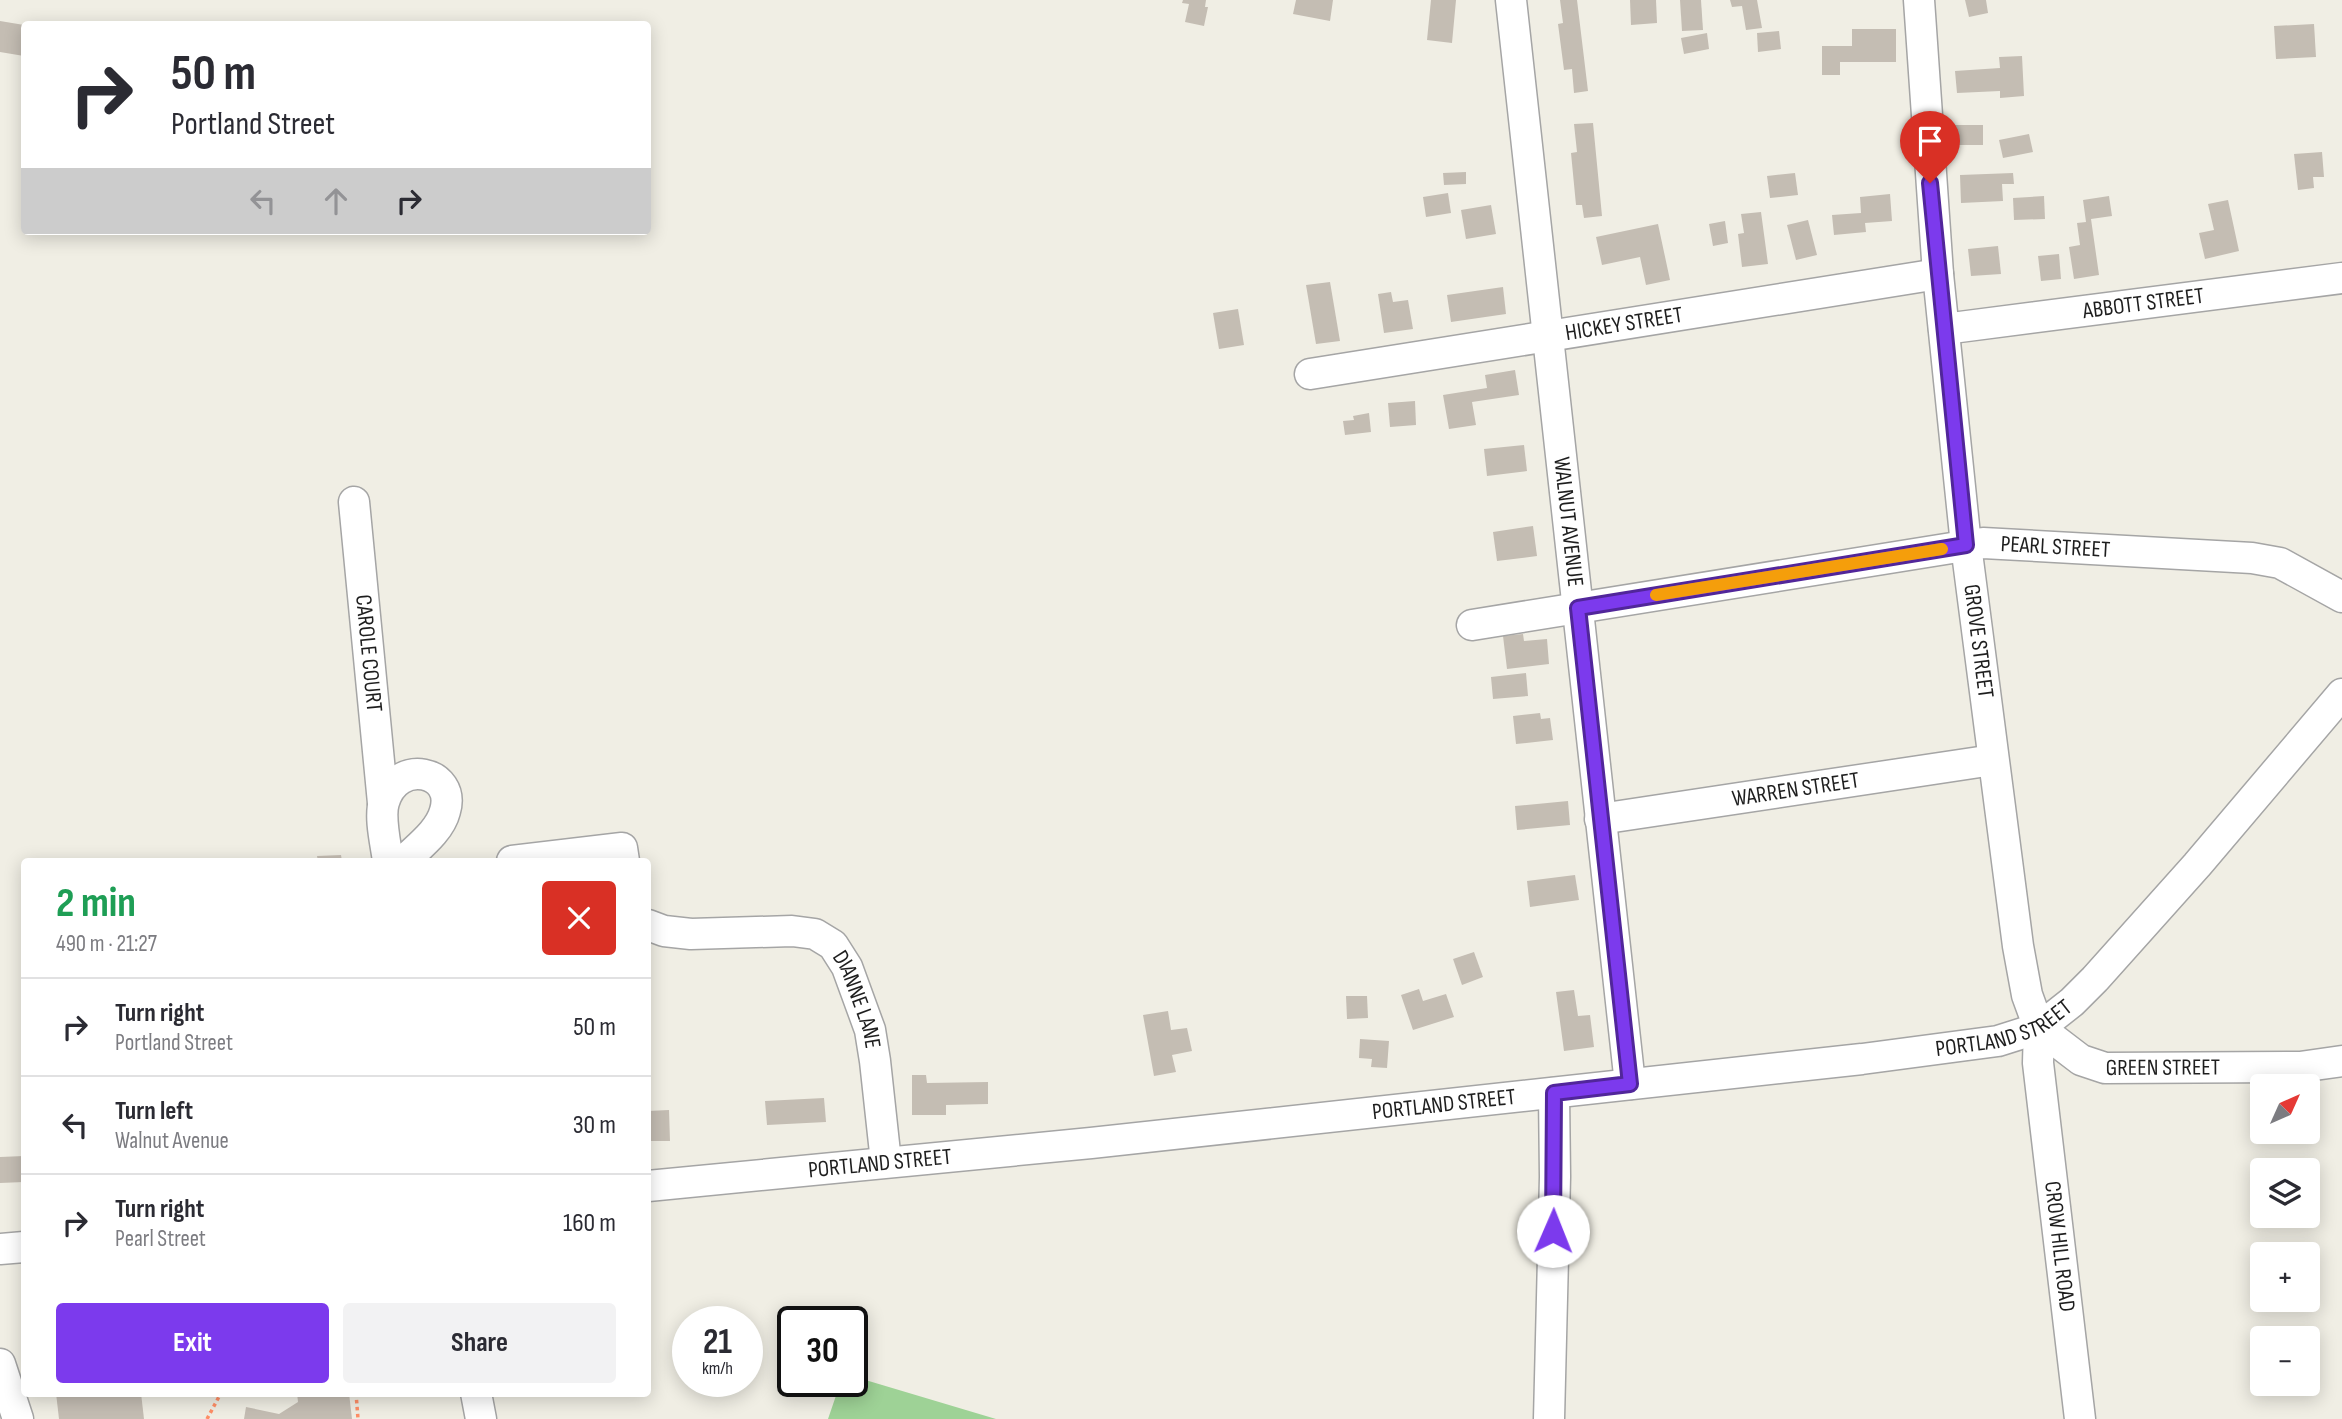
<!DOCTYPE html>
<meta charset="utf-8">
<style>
body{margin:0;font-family:"Sofia Sans Condensed",sans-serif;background:#f2f2f3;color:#2b2b33;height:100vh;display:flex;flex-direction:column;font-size:26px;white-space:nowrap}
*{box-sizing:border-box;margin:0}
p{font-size:23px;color:#7c7c81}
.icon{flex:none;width:38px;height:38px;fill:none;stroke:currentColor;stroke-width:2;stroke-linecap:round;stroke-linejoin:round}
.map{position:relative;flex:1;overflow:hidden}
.sheet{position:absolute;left:21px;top:858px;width:630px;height:539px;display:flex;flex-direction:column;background:#fff;border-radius:7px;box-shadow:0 4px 18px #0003}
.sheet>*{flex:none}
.banner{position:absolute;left:21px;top:21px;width:630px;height:214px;border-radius:7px;box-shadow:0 4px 18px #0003;background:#fff;color:#2b2b33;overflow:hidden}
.needle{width:46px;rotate:45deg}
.fabs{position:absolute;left:2250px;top:1074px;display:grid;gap:14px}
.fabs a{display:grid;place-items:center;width:70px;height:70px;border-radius:7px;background:#fff;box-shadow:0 4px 18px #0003;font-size:35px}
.speed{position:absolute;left:672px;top:1306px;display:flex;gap:14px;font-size:35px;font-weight:700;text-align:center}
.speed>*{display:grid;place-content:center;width:91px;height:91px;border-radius:50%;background:#fff;box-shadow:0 4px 18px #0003;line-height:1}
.speed small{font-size:18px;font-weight:400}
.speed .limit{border:4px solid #111;border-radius:10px;background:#fff;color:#111}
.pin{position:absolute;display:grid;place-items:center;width:60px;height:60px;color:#fff;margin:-72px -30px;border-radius:50% 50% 50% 0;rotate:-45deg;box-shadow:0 0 7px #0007}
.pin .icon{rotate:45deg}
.me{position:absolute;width:77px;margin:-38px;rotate:1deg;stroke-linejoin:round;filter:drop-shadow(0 0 5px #0008)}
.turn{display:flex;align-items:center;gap:24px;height:147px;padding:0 35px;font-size:32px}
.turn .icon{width:91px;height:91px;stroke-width:2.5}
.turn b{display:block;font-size:49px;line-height:60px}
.lanes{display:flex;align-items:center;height:66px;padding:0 35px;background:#0003;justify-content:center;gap:35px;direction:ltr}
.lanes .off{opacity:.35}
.round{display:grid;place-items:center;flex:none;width:74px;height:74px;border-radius:7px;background:#f2f2f3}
.overview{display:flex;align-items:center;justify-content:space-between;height:119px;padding:0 35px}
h1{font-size:42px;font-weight:700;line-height:52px;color:#1e9e55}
.cta{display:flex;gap:14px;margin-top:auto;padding:14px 35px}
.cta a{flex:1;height:80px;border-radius:7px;background:#7c3aed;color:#fff;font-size:28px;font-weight:700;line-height:80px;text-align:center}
.cta a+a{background:#f2f2f3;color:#2b2b33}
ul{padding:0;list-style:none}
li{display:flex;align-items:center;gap:21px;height:98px;padding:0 35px;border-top:2px solid #e1e1e2}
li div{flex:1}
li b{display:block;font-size:26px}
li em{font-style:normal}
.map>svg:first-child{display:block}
</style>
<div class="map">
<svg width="2342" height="1419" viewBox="0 0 2342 1419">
<rect width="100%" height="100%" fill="#f0eee4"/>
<!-- forest -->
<path fill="#9ed296" d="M852 1376 996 1419H828L841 1381H852Z"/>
<!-- building -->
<g fill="#c4bdb3">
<path d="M1183 0H1206L1205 7H1208L1204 26 1185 22 1189 4 1182 3Z"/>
<path d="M1296 0H1333L1330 21 1293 14Z"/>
<path d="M1431 0H1456L1452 43 1427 40Z"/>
<path d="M1560 0H1577L1588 91 1574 93 1572 69 1564 70 1558 24 1563 23Z"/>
<path d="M1630 0H1656L1657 23 1631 25Z"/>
<path d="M1680 0H1701L1703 30 1682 31Z"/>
<path d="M1730 0H1757L1762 28 1746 30 1742 6 1732 7Z"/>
<path d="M1965 0H1986L1988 13 1969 17Z"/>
<path d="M0 21 24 25V56L0 52Z"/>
<path d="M2314 24 2316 57 2276 59 2274 26Z"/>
<path d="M1852 29H1896V62H1840V75H1822V46H1852Z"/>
<path d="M1779 31 1781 49 1758 52 1757 33Z"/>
<path d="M1707 33 1709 49 1684 54 1681 38Z"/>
<path d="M2022 56 2024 96 2000 98V91L1957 93 1955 71 2000 68 1999 57Z"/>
<path d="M1593 123 1602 216 1584 218 1582 205H1576L1571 153 1577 152 1574 124Z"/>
<rect x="1955" y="125" width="28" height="20"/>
<path d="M2029 134 2033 152 2003 158 1999 140Z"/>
<path d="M2322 152 2324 177H2313L2314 188 2298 190 2294 154Z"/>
<path d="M1466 172V184L1444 185 1443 173Z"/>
<path d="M1795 173 1798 195 1770 198 1767 176Z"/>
<path d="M2013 173 2014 184H2002L2003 201 1961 203 1960 175Z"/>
<path d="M1448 193 1451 213 1426 217 1423 197Z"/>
<path d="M1890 194 1892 221 1865 223 1866 232 1834 235 1832 215 1861 213 1860 197Z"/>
<path d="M2044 196 2045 219 2014 220 2013 198Z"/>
<path d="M2109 196 2112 216 2091 219 2099 275 2074 279 2069 247 2080 245 2077 223 2086 222 2083 200Z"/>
<path d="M2228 200 2239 251 2205 259 2199 233 2214 230 2208 204Z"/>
<path d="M1491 205 1496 234 1466 239 1461 210Z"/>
<path d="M1761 212 1768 264 1742 267 1738 234 1744 233 1741 214Z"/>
<path d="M1808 220 1817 255 1796 260 1787 225Z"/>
<path d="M1725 221 1728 243 1713 246 1709 224Z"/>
<path d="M1658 224 1670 280 1646 285 1640 257 1602 265 1596 237Z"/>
<path d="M1998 246 2001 274 1971 276 1968 249Z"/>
<path d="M2059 254 2061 279 2041 281 2038 256Z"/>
<path d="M1330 282 1340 341 1316 344 1306 285Z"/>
<path d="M1503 287 1506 314 1451 322 1447 295Z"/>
<path d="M1391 292 1393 302 1408 300 1413 329 1384 333 1378 294Z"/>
<path d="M1238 309 1244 345 1219 349 1213 313Z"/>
<path d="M1515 370 1519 395 1472 402 1476 425 1449 429 1443 395 1487 388 1485 375Z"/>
<path d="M1415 401 1416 425 1390 427 1388 403Z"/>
<path d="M1369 413 1371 432 1345 435 1343 421 1354 420 1353 416Z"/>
<path d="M1524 445 1527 471 1487 476 1484 449Z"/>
<path d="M1533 526 1537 556 1497 561 1493 532Z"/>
<path d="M1523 634 1524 641 1547 639 1549 664 1507 669 1503 636Z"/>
<path d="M1526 673 1528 696 1493 699 1491 677Z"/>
<path d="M1540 713 1541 719 1550 718 1553 740 1516 744 1513 716Z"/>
<path d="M1568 801 1570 825 1517 830 1515 806Z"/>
<path d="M341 855 342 861H318L317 856Z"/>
<path d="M1575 875 1579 900 1530 907 1527 881Z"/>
<path d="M1474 952 1483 977 1462 985 1453 959Z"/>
<path d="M1419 989 1423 1001 1446 994 1454 1017 1413 1030 1401 995Z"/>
<path d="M1574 990 1578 1016 1590 1015 1594 1047 1564 1051 1556 992Z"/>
<path d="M1346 996H1367L1368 1018 1347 1019Z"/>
<path d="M1168 1011 1171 1030 1187 1028 1192 1051 1172 1055 1176 1072 1154 1076 1143 1015Z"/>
<path d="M1360 1039 1389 1041 1387 1068 1371 1067 1372 1059 1359 1058Z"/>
<path d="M912 1075H926L927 1083 988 1082V1104L946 1105V1115H912Z"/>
<path d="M824 1098 826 1122 767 1125 765 1101Z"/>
<path d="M669 1110 670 1141H648V1111Z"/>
<path d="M24 1156V1182L0 1183V1157Z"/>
<path d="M56 1393H141L144 1419H59Z"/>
<path d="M297 1393H349L352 1419H244L246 1407 279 1414 298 1402Z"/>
</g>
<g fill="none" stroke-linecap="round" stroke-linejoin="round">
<defs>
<g id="minor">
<path id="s1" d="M1511 0 1630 1084"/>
<path id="s2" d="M1919 0 1938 274 1966 545 2018 946 2027 995 2039 1028 2038 1063 2080 1419"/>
<path id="s3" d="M1944 329 2342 278"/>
<path id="s4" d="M1310 374 1938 274"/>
<path id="s5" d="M354 502 383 803"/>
<path id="s6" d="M1472 625 1983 543 2252 558 2280 563 2342 597"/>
<path id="s7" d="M1600 819 1993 760"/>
<path d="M388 861C386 845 379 817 384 802 397 757 457 771 445 811 440 831 418 847 404 861"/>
<path d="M512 861 622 848 624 861"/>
<path id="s8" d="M648 925 664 931 691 934 792 931 815 934 833 945 847 967 870 1030 875 1061 886 1162"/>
<path id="s9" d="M2039 1028 2081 1060 2105 1068 2300 1067 2342 1061"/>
<path id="s10" d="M648 1186 1091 1143 1862 1059 1998 1041 2039 1028 2072 1002 2095 979 2197 865 2342 694"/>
<path d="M0 1249 24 1247"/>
<path d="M0 1364 18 1419"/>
<path d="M476 1393 481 1419"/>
<path d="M1549 1419 1555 1177 1554 1093"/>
</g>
</defs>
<!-- minor casing -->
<use href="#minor" stroke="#a5a5a5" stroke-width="33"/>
<!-- path -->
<g stroke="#ff8e66" stroke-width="3.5" stroke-dasharray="3.5 3.5" stroke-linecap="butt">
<path d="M356 1393 358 1419"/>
<path d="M207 1419 221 1393"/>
</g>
<!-- minor -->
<use href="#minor" stroke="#fff" stroke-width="30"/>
</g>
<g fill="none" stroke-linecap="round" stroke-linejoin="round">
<defs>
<path id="route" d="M1553 1231 1554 1093 1630 1084 1578 608 1966 545 1930 183"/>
</defs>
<!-- route casing -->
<use href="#route" stroke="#51269a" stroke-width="18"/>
<!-- route -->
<use href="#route" stroke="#7c3aed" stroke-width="12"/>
<!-- slow -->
<path stroke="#f59e0b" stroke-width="12" d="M1656 595 1942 549"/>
</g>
<g text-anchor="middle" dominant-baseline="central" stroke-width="5" stroke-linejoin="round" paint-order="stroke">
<!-- street labels -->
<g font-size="23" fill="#1e1e1e" stroke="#fff">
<text stroke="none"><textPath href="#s3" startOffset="201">ABBOTT STREET</textPath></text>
<text stroke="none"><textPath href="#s4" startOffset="318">HICKEY STREET</textPath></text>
<text stroke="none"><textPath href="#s1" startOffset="525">WALNUT AVENUE</textPath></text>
<text stroke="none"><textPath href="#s6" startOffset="590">PEARL STREET</textPath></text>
<text stroke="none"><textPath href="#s2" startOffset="644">GROVE STREET</textPath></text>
<text stroke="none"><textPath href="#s5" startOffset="152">CAROLE COURT</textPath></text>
<text stroke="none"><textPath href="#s7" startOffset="198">WARREN STREET</textPath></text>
<text stroke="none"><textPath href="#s8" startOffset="250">DIANNE LANE</textPath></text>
<text stroke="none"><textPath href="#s10" startOffset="1367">PORTLAND STREET</textPath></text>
<text stroke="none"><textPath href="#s9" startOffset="136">GREEN STREET</textPath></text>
<text stroke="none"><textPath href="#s10" startOffset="800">PORTLAND STREET</textPath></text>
<text stroke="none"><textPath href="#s10" startOffset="233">PORTLAND STREET</textPath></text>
<text stroke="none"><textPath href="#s2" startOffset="1256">CROW HILL ROAD</textPath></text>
</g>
</g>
</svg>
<div class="fabs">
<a><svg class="needle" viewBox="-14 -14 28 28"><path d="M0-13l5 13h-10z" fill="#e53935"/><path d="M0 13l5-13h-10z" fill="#7c7c81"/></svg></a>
<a><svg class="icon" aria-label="layers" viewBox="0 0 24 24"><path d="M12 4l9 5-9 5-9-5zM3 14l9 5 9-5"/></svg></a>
<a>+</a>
<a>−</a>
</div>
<div class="speed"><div>21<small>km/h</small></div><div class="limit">30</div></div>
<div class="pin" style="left:1930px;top:183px;background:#d93025"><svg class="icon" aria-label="arrive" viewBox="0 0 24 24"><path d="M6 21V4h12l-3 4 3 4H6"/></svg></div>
<svg class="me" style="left:1553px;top:1231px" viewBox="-20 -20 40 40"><circle r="19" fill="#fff"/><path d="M0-13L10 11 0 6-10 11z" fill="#7c3aed"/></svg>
<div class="banner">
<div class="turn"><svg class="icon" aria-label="right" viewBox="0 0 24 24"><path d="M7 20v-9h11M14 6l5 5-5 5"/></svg><div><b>50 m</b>Portland Street</div></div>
<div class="lanes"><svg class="icon off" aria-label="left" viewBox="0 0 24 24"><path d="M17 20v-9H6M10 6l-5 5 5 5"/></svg><svg class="icon off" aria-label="ahead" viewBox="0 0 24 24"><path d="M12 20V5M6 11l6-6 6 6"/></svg><svg class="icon" aria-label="right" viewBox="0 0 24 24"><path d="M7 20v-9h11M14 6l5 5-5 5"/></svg></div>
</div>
<section class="sheet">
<div class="overview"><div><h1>2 min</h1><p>490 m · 21:27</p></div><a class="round" style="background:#d93025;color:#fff"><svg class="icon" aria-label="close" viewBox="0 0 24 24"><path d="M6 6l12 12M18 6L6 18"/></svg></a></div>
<ul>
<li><svg class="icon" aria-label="right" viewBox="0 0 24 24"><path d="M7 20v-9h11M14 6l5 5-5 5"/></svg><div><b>Turn right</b><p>Portland Street</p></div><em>50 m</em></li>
<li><svg class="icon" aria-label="left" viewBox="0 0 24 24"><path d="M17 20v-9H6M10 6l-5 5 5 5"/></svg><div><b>Turn left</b><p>Walnut Avenue</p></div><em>30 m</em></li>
<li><svg class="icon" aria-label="right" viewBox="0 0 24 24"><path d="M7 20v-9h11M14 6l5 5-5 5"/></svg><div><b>Turn right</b><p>Pearl Street</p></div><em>160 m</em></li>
</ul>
<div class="cta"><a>Exit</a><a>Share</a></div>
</section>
</div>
